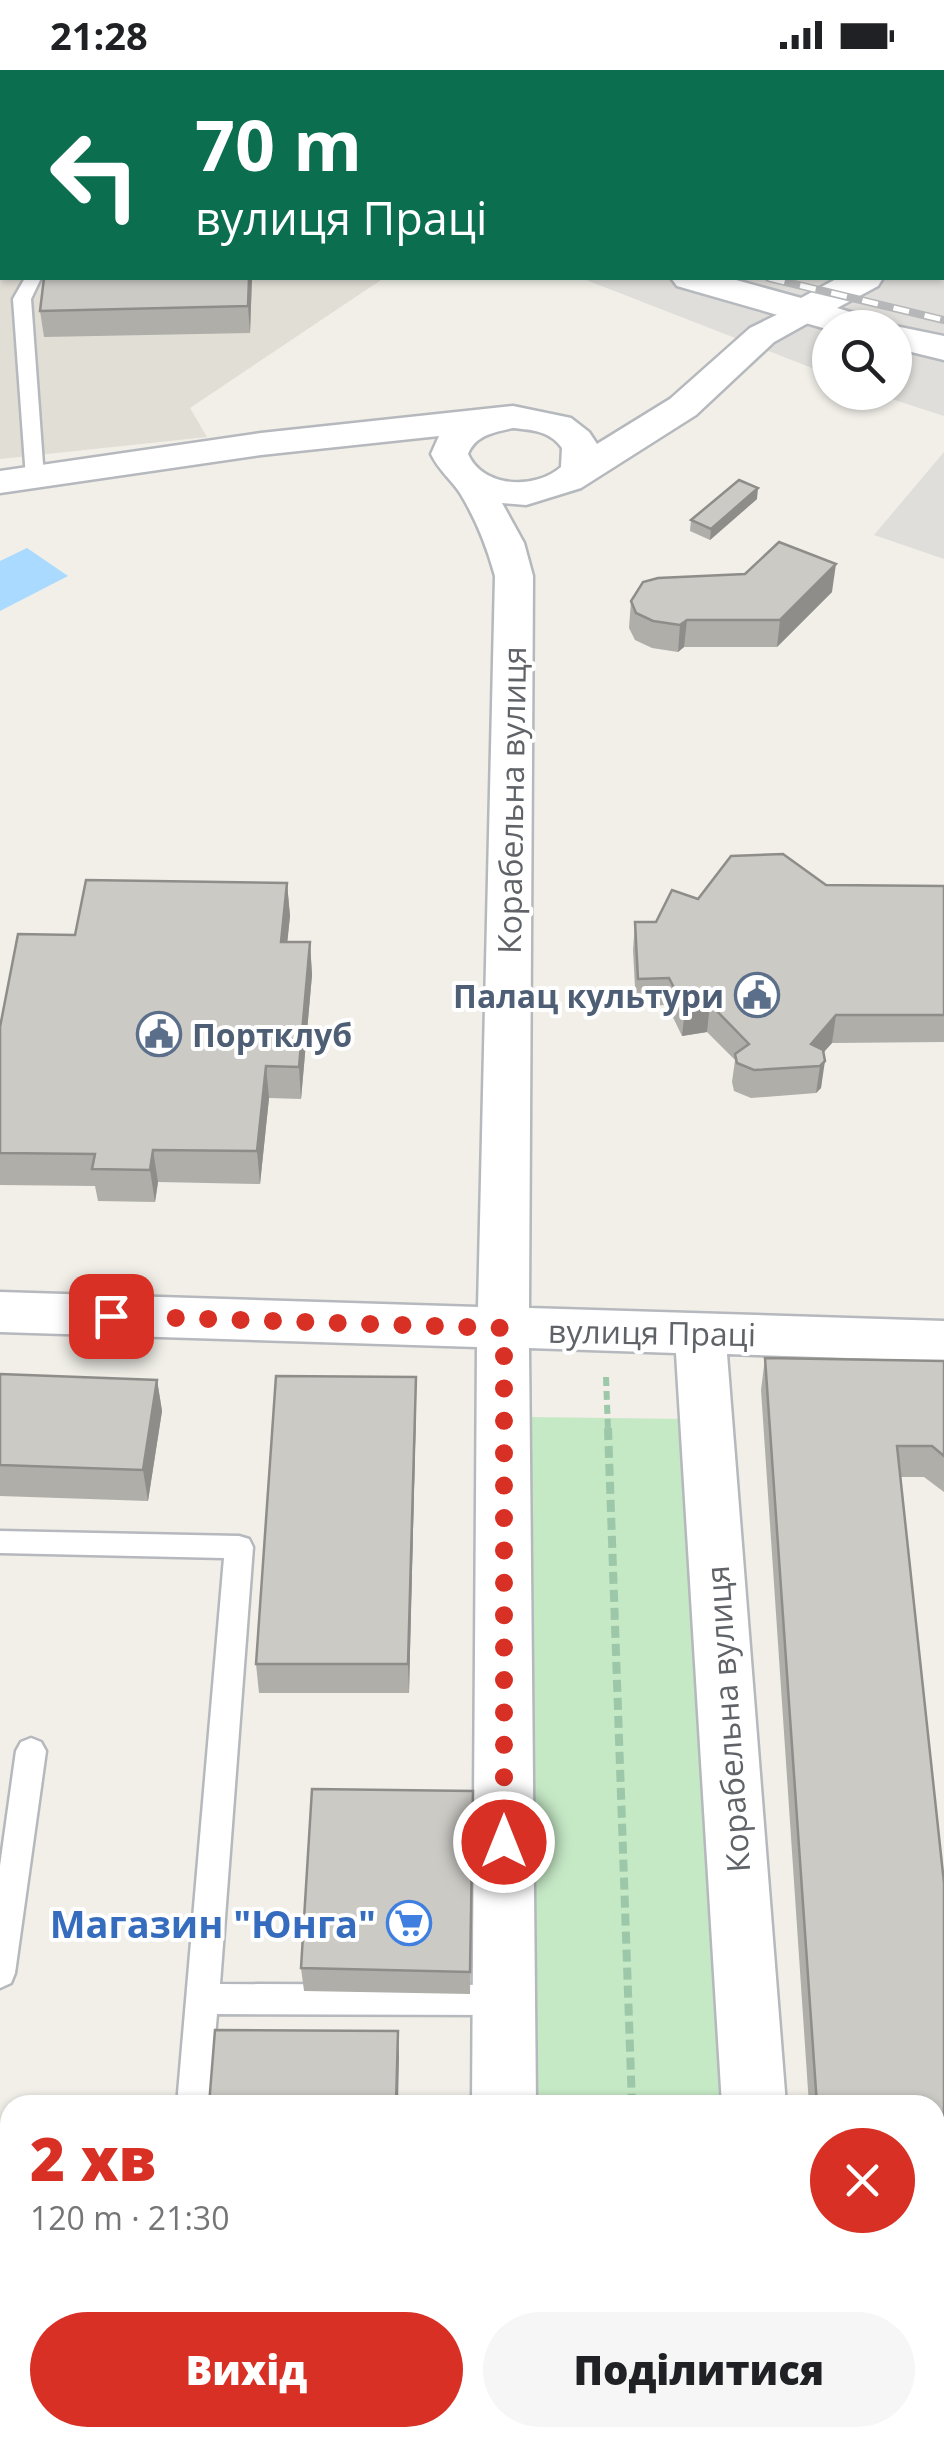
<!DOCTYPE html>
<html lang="uk">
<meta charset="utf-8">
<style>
body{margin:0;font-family:"Open Sans",sans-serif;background:#f6f6f6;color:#202124;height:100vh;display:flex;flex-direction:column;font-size:38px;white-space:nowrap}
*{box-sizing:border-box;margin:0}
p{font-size:32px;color:#757577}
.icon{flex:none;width:55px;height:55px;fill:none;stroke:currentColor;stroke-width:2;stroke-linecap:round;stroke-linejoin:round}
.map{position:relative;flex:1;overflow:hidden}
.panel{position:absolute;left:0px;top:2025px;width:945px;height:352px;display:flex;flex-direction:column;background:#fff;border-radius:30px 30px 0 0;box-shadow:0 2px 8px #0004}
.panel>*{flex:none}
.top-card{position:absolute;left:0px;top:0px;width:945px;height:210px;box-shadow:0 2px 8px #0004;background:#0b6e4f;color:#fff;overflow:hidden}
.buttons{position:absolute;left:812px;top:240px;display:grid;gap:20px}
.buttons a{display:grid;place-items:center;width:100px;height:100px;border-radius:50%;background:#fff;box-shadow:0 2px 8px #0004;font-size:50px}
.pin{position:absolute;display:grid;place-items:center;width:85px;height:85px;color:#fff;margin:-42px;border-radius:20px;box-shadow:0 5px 15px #0006}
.me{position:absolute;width:110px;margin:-55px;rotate:0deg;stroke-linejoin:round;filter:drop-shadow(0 0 8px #0008)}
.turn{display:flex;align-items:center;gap:35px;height:210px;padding:0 30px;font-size:45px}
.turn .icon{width:130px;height:130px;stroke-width:2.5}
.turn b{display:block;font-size:70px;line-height:85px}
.round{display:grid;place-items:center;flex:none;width:105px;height:105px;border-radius:52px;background:#f6f6f6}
.overview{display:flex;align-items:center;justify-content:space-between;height:170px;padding:0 30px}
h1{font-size:60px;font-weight:800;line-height:75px;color:#d93025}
.cta{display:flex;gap:20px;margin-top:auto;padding:20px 30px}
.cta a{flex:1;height:115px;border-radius:60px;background:#d93025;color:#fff;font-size:40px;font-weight:800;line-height:115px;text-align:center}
.cta a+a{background:#f6f6f6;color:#202124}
.status{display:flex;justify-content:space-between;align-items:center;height:70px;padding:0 50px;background:#fff;direction:ltr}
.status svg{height:28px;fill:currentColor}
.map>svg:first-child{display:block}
</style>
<div class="status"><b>21:28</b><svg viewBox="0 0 49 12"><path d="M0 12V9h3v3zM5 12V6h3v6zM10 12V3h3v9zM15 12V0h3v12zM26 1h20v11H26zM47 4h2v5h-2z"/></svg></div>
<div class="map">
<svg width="944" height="2377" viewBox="0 0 944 2377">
<rect width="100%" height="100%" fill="#f1efe8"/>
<!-- industrial -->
<g fill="#e0deda">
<path d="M54 0H944V346L873 323 895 322V258H830V305L581 208H942V2Z"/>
<path d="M944 382V489L874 465Z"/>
</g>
<!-- education -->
<path fill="#e1ded6" d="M0 16 2 208H384L190 338 207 367 0 389Z"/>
<!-- green -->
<g fill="#c5e8c5">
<path d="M528 1347 686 1349 727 2035H533Z"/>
<rect x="536" y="2368" width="211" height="9"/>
</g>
<!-- water -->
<path fill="#aadaff" d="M27 478 68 506 0 541V491Z"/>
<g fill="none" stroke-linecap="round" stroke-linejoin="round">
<defs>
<g id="lane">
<rect x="0" y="109" width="2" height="10"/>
<path d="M25 208H41L31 229 44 408 35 414 26 408 13 229Z"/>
<path d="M0 1461 239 1466 249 1469 253 1477 220 1914 504 1915 515 1920 520 1930 515 1940 504 1945 217 1944 209 2035H177L224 1488 0 1483Z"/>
<path d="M31 1668 41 1672 46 1681 15 1903 11 1913 0 1918V1796L16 1681 21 1672Z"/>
<rect x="0" y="2144" width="10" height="34"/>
<rect x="149" y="2368" width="34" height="9"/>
</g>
<g id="street">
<path d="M805 231 817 234 822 241 817 248 774 272 696 345 581 418 526 435 502 433 524 473 533 506 529 1238 944 1251V1291L727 1284 786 2035H722L676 1283 529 1278 536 2035H472L477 1277 0 1262V1222L478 1237 495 506C487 477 476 449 460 423 451 409 439 401 431 384L439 366 261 385 0 423V401L261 363 513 336 571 348 589 362 597 374 670 329 750 258ZM513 358C533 360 550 361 562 378L561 397C535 420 483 418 468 384 475 365 495 362 513 358Z"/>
<rect x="470" y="2368" width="70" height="9"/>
<path d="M742 2368H812L813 2377H743Z"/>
</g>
<g id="secondary">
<path d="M106 0H144L146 2H108Z"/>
<path d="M944 141V163L942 164V142Z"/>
<path d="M671 208H729L801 228 838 208H883L878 216 837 238 877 250 883 258 830 260 677 216Z"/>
<path d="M895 256 944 266V290L895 278V258H887Z"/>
</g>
</defs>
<!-- lane casing -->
<use href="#lane" stroke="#b5b8bc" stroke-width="5"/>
<!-- street casing -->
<use href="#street" stroke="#b5b8bc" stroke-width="5"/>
<!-- secondary casing -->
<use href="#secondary" stroke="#b6babf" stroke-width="5"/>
<!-- path-far1 -->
<path stroke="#9cc7a9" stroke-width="6" stroke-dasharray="9 5" stroke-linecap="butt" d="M606 1307 608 1360"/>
<!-- path -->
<g stroke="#9cc7a9" stroke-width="8" stroke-dasharray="12 6" stroke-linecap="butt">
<path d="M608 1358 632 2035"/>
<path d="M644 2368 645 2377"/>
</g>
<!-- lane -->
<use href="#lane" fill="#fff" fill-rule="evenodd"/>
<!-- street -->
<use href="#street" fill="#fff" fill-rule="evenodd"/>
<!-- secondary -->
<use href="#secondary" fill="#fff" fill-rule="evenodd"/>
<defs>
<g id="rail">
<path d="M179 0 185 2"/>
<path d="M769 208 944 250"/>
</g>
</defs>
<!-- rail casing -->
<use href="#rail" stroke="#b6b7b8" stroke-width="8"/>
<!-- rail -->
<use href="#rail" stroke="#fff" stroke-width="5" stroke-dasharray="16" stroke-linecap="butt"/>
</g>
<!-- wall -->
<g fill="#afaea9">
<path d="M44 208H252L250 263 44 267 40 241Z"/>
<path d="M757 429 710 470 690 461 691 450Z"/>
<path d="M832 522 777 577H684L678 582 652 578 635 570 629 558 631 531Z"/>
<path d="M287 813 290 846 287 872H310L312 905 301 1029 269 1028 260 1114 158 1112 155 1132 98 1131 95 1116 0 1115V957Z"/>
<path d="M826 815 944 816V972L832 973 824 982 821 1018 816 1023 751 1028 734 1021 732 1012 735 990 707 962 682 966 667 935 636 936 633 880 635 852H656L698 829Z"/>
<path d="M765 1288 944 1291V1422L924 1407H900L944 1813V2227H935V2035H809L761 1320Z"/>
<path d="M0 1304 157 1310 162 1341 148 1431 0 1426Z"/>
<path d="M416 1338 409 1623H259L256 1594Z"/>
<path d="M473 1721 470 1924 304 1921 301 1898Z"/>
</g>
<!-- shaded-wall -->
<g fill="#8f8d8a">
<path d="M249 208H252L250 263 248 236Z"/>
<path d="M758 418 757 429 710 470 711 459Z"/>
<path d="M836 494 832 522 777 577 780 550Z"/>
<path d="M687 550 684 577 678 582 680 555Z"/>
<path d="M287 813 290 846 284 905 281 872Z"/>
<path d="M310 872 312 905 301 1029 299 997Z"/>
<path d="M710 934 707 962 682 966 685 939Z"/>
<path d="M836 945 832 973 811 996V974Z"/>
<path d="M825 991 821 1018 816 1023 820 996Z"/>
<path d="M266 996 269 1028 260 1114 257 1081Z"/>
<path d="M153 1080 158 1112 155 1132 150 1100Z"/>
<path d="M416 1307V1338L409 1623 408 1594Z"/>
<path d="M157 1310 162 1341 148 1431 143 1400Z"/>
<path d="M398 1961 399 1987 398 2035H396Z"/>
</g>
<!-- building -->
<g fill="#cccac5" stroke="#8f8d8a" stroke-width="2.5">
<path d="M44 208H249L248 236 40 241Z"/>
<path d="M739 410 758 418 711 459 691 450Z"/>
<path d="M779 472 836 494 780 550H687L680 555 653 551 636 543 631 531 643 512 658 508 745 504Z"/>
<path d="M783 784 826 815 944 816V945H836L811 974 823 980 825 991 820 996 754 1000 737 993 735 984 749 974 710 934 685 939 669 908 638 909 635 852H656L672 820 698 829 731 786Z"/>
<path d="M86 810 287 813 281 872H310L299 997 266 996 257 1081 153 1080 150 1100 92 1099 95 1084 0 1083V957L18 864 75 865Z"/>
<path d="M765 1288 944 1291V1386L932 1376H897L944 1813V2205H935V2035H817Z"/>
<path d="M0 1304 157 1310 143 1400 0 1395Z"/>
<path d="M276 1306 416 1307 408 1594H256Z"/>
<path d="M312 1719 473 1721 470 1902 301 1898Z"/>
<path d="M215 1960 398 1961 396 2035H209Z"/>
<path d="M205 2368H387V2377H204Z"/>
</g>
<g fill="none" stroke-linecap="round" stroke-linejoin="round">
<!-- route -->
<path stroke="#d93025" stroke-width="18" stroke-dasharray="0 32.4" d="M111 1246 504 1258V1772"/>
</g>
<!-- icons -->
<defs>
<symbol id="civic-ring" viewBox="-11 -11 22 22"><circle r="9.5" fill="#fff" stroke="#5c6f8a" stroke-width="1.5"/><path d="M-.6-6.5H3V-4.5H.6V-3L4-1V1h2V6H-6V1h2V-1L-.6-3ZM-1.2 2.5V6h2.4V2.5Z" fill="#5c6f8a"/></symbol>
<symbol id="supermarket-ring" viewBox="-11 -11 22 22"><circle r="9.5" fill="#fff" stroke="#3f7fe0" stroke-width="1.5"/><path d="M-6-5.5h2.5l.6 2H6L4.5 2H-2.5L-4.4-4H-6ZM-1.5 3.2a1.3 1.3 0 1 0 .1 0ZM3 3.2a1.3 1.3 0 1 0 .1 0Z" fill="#3f7fe0"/></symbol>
</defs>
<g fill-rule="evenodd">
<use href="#civic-ring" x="732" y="900" width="50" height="50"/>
<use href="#civic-ring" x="134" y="939" width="50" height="50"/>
<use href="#supermarket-ring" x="384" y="1828" width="50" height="50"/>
</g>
<g text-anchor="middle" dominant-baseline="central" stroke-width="8" stroke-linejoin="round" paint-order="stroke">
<!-- street labels -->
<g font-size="32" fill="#5f6368" stroke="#fff">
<text transform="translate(511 730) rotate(-89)">Корабельна вулиця</text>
<text transform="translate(652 1262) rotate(1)">вулиця Праці</text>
<text transform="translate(727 1649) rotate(-94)">Корабельна вулиця</text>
</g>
<!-- service labels -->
<g font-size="32" font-weight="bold" fill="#4e5e75" stroke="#fff" text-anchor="end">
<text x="724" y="925">Палац культури</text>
<text x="192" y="964" text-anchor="start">Портклуб</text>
</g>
<!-- near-shop labels -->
<g font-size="38" font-weight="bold" fill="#366cbe" stroke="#fff" text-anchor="end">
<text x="376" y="1853">Магазин "Юнга"</text>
</g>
</g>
</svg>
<div class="buttons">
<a><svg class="icon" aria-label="search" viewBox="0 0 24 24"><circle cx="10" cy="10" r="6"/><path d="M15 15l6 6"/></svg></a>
</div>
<div class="pin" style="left:111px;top:1246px;background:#d93025"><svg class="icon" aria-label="arrive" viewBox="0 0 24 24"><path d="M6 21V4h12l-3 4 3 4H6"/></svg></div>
<svg class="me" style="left:504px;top:1772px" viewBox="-20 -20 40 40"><circle r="17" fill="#d93025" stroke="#fff" stroke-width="3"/><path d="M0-11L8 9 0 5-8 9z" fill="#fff"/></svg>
<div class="top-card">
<div class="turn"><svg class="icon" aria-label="left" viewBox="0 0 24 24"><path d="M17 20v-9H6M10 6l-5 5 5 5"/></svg><div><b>70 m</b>вулиця Праці</div></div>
</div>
<section class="panel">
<div class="overview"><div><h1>2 хв</h1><p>120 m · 21:30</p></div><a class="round" style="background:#d93025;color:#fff"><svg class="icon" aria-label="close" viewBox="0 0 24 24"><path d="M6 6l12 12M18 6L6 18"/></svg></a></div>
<div class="cta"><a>Вихід</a><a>Поділитися</a></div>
</section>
</div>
